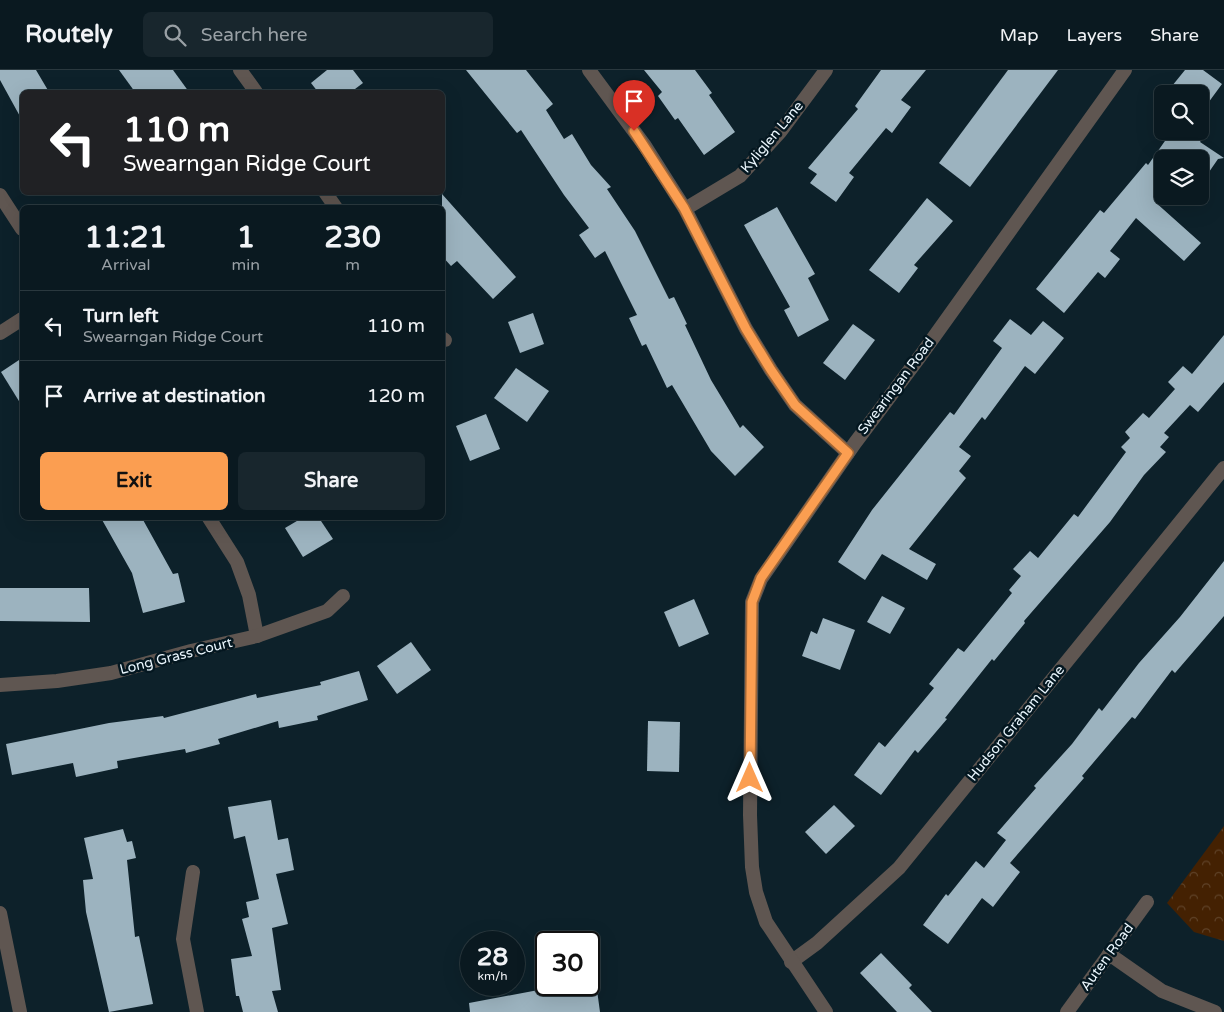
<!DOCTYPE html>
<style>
body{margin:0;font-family:"Varela Round",sans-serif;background:#18262d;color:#f1f3f6;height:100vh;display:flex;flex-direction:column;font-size:19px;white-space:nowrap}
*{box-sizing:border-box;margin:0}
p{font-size:16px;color:#99a0a5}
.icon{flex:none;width:28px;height:28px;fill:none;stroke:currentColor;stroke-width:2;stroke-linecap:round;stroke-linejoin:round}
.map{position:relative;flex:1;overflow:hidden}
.details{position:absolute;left:20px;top:135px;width:425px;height:315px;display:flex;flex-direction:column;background:#0a1920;border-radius:8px;box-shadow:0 5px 20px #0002,0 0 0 1px #2a383e}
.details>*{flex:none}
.banner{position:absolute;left:20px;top:20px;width:425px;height:105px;border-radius:8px;box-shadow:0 5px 20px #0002,0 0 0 1px #2a383e;background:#202124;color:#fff;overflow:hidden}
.fabs{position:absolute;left:1154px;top:15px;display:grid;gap:10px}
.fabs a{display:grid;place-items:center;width:55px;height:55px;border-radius:8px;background:#0a1920;box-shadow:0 5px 20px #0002,0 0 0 1px #2a383e;font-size:25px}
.speed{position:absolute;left:460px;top:861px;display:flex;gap:10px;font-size:25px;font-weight:700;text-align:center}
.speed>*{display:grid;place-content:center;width:65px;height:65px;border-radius:50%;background:#0a1920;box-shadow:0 5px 20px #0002,0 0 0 1px #2a383e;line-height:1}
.speed small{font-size:12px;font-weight:400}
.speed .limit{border:2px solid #111;border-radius:8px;background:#fff;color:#111}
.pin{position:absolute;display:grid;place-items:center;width:42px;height:42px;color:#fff;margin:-51px -21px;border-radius:50% 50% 50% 0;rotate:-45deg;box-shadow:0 0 5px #0007}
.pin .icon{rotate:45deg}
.me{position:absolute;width:55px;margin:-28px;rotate:0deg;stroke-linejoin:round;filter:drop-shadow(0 0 4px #0008)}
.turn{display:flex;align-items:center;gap:18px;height:105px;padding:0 20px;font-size:22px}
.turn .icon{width:65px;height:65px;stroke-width:2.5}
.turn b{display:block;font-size:35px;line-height:42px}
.eta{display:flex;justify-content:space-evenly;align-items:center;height:85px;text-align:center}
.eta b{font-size:30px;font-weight:700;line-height:35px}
.cta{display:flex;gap:10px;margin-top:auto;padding:10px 20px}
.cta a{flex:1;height:58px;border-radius:8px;background:#fb9e51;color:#111;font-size:20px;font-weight:700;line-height:58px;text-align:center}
.cta a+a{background:#18262d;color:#f1f3f6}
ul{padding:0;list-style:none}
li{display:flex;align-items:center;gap:15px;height:70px;padding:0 20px;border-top:1px solid #2a383e}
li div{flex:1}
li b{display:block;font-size:19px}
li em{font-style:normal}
header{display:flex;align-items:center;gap:30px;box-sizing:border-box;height:70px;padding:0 25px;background:#0a1920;border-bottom:1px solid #2a383e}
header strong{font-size:24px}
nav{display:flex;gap:28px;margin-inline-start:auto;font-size:18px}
.search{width:350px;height:45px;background:#18262d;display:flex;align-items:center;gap:12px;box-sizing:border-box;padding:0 18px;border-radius:8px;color:#99a0a5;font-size:19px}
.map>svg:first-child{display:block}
</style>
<header>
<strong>Routely</strong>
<div class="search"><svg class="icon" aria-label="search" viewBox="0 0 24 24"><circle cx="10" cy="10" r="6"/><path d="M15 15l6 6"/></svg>Search here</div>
<nav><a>Map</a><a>Layers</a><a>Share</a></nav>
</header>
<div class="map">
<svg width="1224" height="942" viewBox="0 0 1224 942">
<defs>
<pattern id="forest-crowns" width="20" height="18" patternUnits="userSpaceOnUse" patternTransform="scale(1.25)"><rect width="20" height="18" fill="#442102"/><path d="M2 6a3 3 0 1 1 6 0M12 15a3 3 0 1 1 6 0" fill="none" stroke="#5f4228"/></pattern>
</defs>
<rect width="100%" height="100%" fill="#0d212a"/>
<!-- forest -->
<path fill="url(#forest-crowns)" d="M1224 756V871L1194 862 1167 833Z"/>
<!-- building -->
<g fill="#9cb3bf">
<path d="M0 0H36L49 22H22V50L0 10Z"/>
<path d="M119 0H173L189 22H135Z"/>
<path d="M327 0H353L363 13 351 22H318L311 13Z"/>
<path d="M466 0H526L553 34 546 40 564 69 572 64 591 95 611 117 607 119 635 161 669 229 674 227 687 254 685 255 711 310 740 358 743 355 764 377 735 406 711 381 672 315 667 318 646 274 642 276 629 248 637 245 605 181 595 188 579 165 589 158 564 125 521 60 517 63Z"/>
<path d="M644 0H695L712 23 709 25 735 62 704 85 678 48 675 50 658 26 662 22Z"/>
<path d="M881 0H926L901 30 911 37 892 63 886 58 849 103 854 107 836 132 810 113 817 104 808 98 858 39 855 36Z"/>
<path d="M1008 0H1058L970 117 939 93Z"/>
<path d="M1185 0H1203L1222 14 1200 44V24H1182L1172 16Z"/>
<path d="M1172 61H1207L1200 72 1224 88 1218 89 1200 115V89H1162V121L1154 131 1201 173 1184 191 1136 148 1110 181 1120 189 1105 208 1098 202 1064 243 1036 219 1100 140 1104 143 1146 93 1148 95Z"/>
<path d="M442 124 516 207 493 229 457 191 451 196 442 186Z"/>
<path d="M927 128 953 151 914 195 918 198 899 223 869 200Z"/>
<path d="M777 137 815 204 808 208 829 250 798 267 784 240 790 237 744 155Z"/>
<path d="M533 243 544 274 520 283 508 252Z"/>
<path d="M1010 249 1031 265 1043 251 1064 268 1035 304 1025 296 985 350 982 347 959 377 971 386 959 401 966 408 909 479 936 494 927 510 882 484 865 510 838 492 872 440 950 342 954 345 1002 278 993 271Z"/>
<path d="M853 254 875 270 845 310 823 293Z"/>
<path d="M1224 265V312L1198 342 1190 335 1164 363 1169 367 1160 377 1166 382 1144 405 1110 452 1024 551 1025 553 994 591 992 589 945 648 947 649 918 683 915 680 881 725 854 705 879 672 885 677 934 618 929 614 958 578 964 582 1012 523 1009 520 1021 506 1013 499 1030 481 1038 488 1074 444 1078 447 1126 382 1121 377 1130 368 1125 362 1143 343 1149 348 1175 319 1168 312 1183 296 1192 304Z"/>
<path d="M22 288V336L1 302Z"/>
<path d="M516 298 549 321 527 352 494 328Z"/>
<path d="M486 344 500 379 470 391 456 356Z"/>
<path d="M101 448H142L173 504 178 503 185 532 143 543 132 503Z"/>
<path d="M302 448H319L333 469 303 487 285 458Z"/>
<path d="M1224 491V546L1175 603 1172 600 1135 649 1132 647 1082 706 1084 708 1010 793 1020 802 993 837 982 828 948 874 923 855 946 824 948 826 976 791 984 798 1006 770 997 763 1036 718 1034 716 1072 674 1099 638 1102 641 1139 593 1180 547Z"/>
<path d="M0 518H89L90 552 0 551Z"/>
<path d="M882 526 905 538 890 564 867 552Z"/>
<path d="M694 529 709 564 679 577 664 542Z"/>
<path d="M823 548 855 560 840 600 802 586 811 561 817 564Z"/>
<path d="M411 572 431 600 397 624 377 596Z"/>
<path d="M359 601 368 630 317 646 318 650 279 658 278 651 218 669 220 674 186 683 185 679 117 691 118 698 76 707 73 693 12 705 6 674 109 653 163 646 164 648 256 624 257 628 321 615 320 612Z"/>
<path d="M648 651 680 652 679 702 647 701Z"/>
<path d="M271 730 278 770 288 768 294 800 276 804 288 854 272 858 281 920 272 921 278 942H243L239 926H236L231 889 252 886 242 849 249 847 246 832 259 829 245 766 234 769 228 737Z"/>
<path d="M834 735 855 756 826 784 805 762Z"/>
<path d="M123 759 127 772 132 771 136 788 127 790 135 867 139 866 153 934 109 942 86 842 83 810 93 809 84 768Z"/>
<path d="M881 883 912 915 909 918 932 942H897L860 903Z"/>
<path d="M549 918 551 927 597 920 600 942H470L469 933Z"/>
</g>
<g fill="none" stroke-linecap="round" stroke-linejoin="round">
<!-- minor -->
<g stroke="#5f5651" stroke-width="14">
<path d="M240 0 256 22"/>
<path d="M589 0 645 76 685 139 746 259 771 300 795 335 848 383"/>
<path d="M325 122 336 138"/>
<path d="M0 125 22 159"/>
<path d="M685 139 740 106 780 62 826 0"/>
<path d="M0 263 22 249"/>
<path d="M442 268 445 270"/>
<path d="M209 448 237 492 249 525 257 566"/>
<path d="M0 615 57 611 111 603 191 581 257 566 327 541 343 526"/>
<path d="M193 802 183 869 197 942"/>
<path d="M0 843 20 942"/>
<path d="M791 892 817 873 899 798 1224 398"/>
<path d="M826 942 766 852 756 822 752 797 750 745 752 532 761 509 855 373 921 285 1125 0"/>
</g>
<!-- tertiary -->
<g stroke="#5f5651" stroke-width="14">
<path d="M1109 884 1162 921 1215 942"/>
<path d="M1067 942 1147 832"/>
</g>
</g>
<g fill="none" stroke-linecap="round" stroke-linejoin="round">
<defs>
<path id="route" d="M634 61 684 138 746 259 771 300 795 335 848 383 761 508 752 532 750 708"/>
</defs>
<!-- route casing -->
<use href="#route" stroke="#a36735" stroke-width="12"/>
<!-- route -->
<use href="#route" stroke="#fb9e51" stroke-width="9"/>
</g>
<g text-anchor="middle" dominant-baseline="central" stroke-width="5" stroke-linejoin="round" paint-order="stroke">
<!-- street labels -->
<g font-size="14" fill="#eaf6fd" stroke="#041720">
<text transform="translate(772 67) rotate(-50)">Kyliglen Lane</text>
<text transform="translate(896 316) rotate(-53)">Swearingan Road</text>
<text transform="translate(176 586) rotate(-14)">Long Grass Court</text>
<text transform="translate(1016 653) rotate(-51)">Hudson Graham Lane</text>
<text transform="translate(1107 887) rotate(-54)">Auten Road</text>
</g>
</g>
</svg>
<div class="fabs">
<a><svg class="icon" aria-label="search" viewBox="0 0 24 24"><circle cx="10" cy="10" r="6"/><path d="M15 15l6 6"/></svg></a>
<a><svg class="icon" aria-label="layers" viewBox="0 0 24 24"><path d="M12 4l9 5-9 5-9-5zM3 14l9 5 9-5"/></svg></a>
</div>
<div class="speed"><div>28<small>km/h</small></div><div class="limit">30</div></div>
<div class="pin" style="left:634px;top:61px;background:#d93025"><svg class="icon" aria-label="arrive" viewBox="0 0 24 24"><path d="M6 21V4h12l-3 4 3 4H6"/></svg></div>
<svg class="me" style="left:750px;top:708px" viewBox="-20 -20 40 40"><path d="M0-17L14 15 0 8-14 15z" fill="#fb9e51" stroke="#fff" stroke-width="4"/></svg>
<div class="banner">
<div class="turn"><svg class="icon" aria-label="left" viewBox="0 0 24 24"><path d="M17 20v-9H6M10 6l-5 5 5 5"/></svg><div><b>110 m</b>Swearngan Ridge Court</div></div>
</div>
<section class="details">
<div class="eta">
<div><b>11:21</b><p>Arrival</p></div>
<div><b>1</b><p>min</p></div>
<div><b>230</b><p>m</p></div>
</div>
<ul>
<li><svg class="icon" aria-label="left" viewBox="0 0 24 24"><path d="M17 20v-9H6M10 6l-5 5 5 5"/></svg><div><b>Turn left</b><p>Swearngan Ridge Court</p></div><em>110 m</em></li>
<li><svg class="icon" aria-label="arrive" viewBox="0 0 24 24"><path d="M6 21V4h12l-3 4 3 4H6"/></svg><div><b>Arrive at destination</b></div><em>120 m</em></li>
</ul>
<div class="cta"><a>Exit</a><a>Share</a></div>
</section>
</div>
